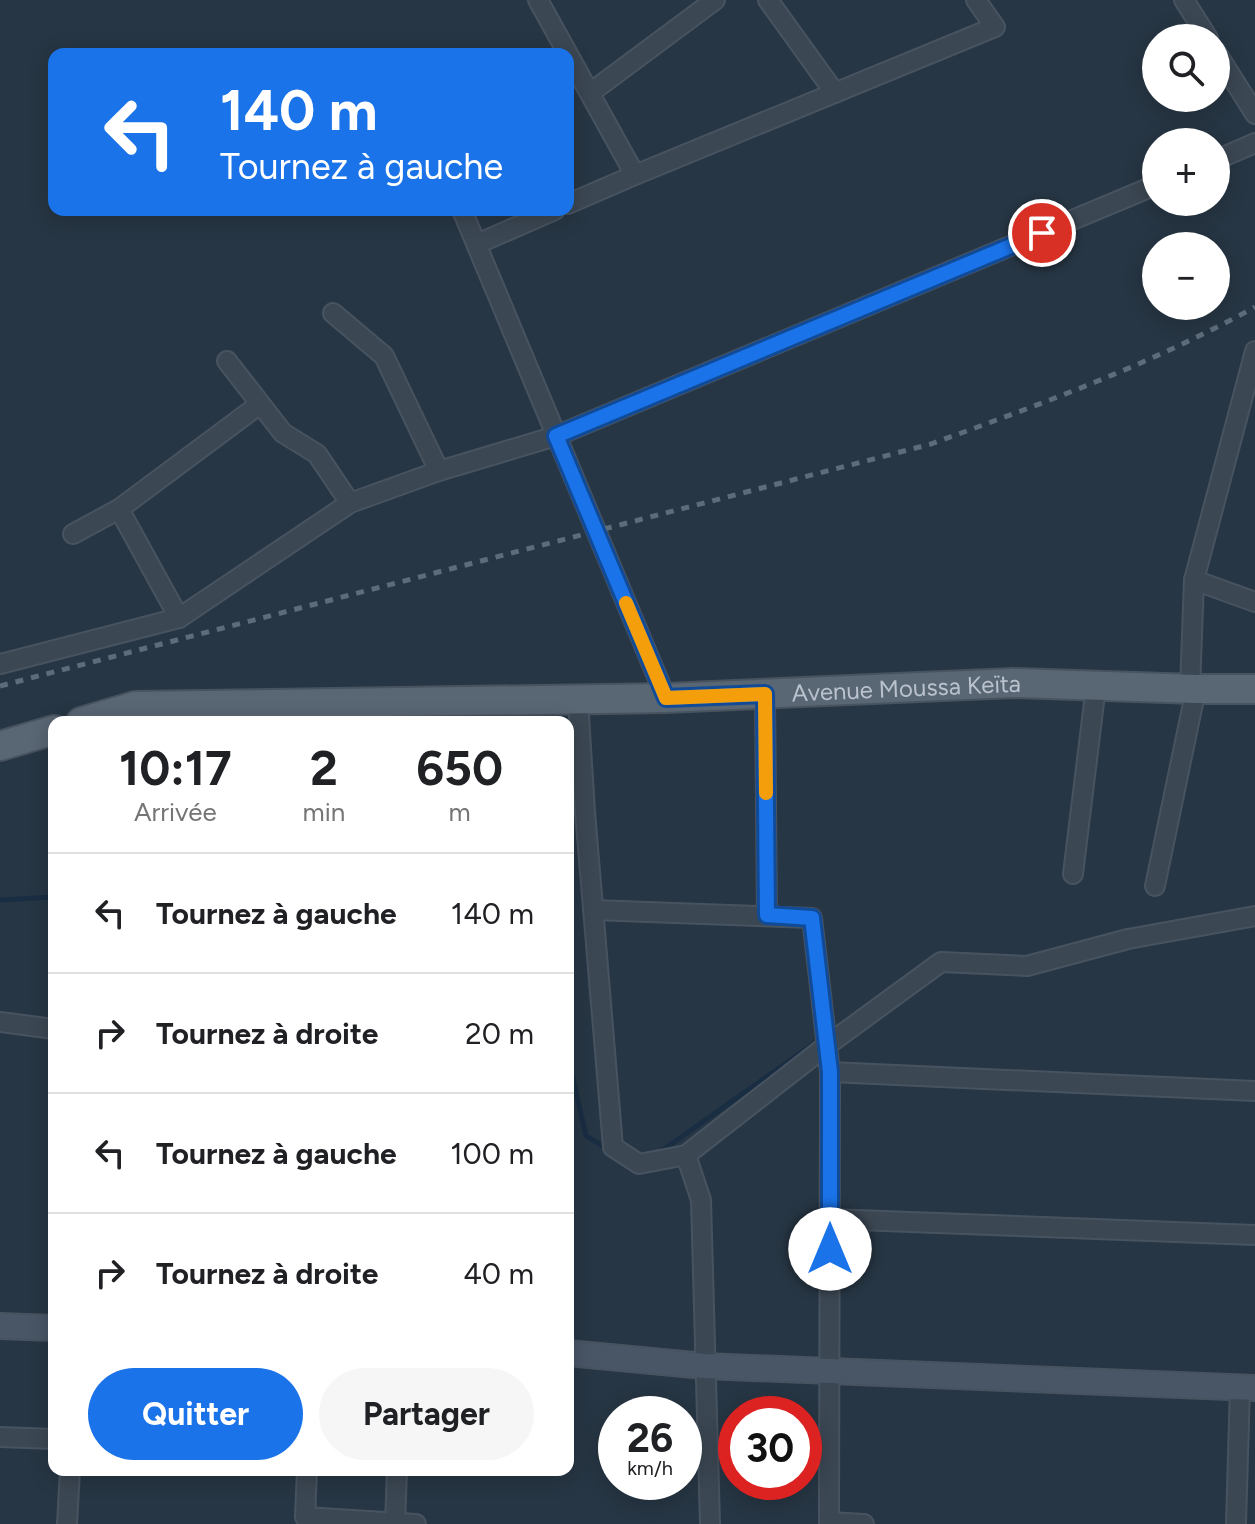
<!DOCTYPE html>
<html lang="fr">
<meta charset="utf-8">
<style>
body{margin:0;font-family:Figtree,sans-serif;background:#f6f6f6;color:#202124;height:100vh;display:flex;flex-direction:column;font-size:30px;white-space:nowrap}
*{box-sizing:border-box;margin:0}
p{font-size:26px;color:#757577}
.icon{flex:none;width:44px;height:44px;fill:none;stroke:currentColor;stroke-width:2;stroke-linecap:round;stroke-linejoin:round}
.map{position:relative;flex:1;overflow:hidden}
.sheet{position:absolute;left:48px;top:716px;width:526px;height:760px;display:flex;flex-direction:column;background:#fff;border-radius:16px;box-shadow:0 4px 20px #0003}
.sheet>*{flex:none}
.guide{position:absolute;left:48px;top:48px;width:526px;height:168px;border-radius:16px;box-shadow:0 4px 20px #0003;background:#1a73e8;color:#fff;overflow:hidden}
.fabs{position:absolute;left:1142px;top:24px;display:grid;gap:16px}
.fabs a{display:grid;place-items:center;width:88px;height:88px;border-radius:50%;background:#fff;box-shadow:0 4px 20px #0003;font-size:40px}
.speed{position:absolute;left:598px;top:1396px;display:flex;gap:16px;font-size:40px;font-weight:700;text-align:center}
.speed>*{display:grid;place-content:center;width:104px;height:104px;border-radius:50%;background:#fff;box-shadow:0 4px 20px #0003;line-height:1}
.speed small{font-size:20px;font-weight:400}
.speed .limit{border:12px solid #d22;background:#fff;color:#111}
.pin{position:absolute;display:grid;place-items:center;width:68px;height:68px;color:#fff;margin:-34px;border:4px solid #fff;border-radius:50%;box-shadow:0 2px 8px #0007}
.me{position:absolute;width:88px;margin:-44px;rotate:0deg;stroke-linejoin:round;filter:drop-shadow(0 0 6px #0008)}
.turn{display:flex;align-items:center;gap:28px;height:168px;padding:0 40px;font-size:36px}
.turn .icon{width:104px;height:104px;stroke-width:2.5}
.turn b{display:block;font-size:56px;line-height:68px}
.eta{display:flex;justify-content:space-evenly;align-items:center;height:136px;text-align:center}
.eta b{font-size:48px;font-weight:700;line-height:56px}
.cta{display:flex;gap:16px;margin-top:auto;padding:16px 40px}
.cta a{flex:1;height:92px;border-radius:48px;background:#1a73e8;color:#fff;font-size:32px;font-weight:700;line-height:92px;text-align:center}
.cta a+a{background:#f6f6f6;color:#202124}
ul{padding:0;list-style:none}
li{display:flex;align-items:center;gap:24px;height:120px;padding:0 40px;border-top:2px solid #e0e0e0}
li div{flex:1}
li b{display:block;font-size:30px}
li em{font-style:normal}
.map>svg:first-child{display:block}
</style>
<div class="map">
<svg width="1255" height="1524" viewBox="0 0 1255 1524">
<rect width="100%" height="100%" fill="#273644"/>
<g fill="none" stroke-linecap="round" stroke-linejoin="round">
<!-- stream -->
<g stroke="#192d43" stroke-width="5">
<path d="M0 900 54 897"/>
<path d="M568 1057 586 1136 608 1149"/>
<path d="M657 1154 822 1038"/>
</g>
<defs>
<g id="street">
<path d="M538 0 635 175"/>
<path d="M768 0 835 93"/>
<path d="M1184 0 1208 38"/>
<path d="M1216 52 1255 114"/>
<path d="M590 93 715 0"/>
<path d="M1216 160 1255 143"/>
<path d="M568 204 635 175 995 27 976 0"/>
<path d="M462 210 666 698"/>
<path d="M477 244 555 210"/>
<path d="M333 313 384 356 439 471"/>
<path d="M227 361 283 433 317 454 350 503"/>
<path d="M119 509 179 618"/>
<path d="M73 534 119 509 260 404"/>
<path d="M1194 580 1255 602"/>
<path d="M0 664 179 618 350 503 439 471 556 436 1156 185"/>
<path d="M1190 689 1194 580 1255 351"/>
<path d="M765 694 767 915"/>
<path d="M578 699 585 812 613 1147 639 1164 686 1155 826 1046 941 962 1027 966 1128 939 1255 916"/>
<path d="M1073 874 1096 686"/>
<path d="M1155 886 1196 689"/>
<path d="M593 910 812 918 830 1072 829 1524"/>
<path d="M0 1022 54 1029"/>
<path d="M830 1072 1255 1091"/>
<path d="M686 1155 701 1200 710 1524"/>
<path d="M830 1219 1255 1235"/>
<path d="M0 1437 54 1439"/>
<path d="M307 1470 305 1517 416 1524"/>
<path d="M829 1522 864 1524"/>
<path d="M67 1524 70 1470"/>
<path d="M395 1524 397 1470"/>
<path d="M1236 1524 1240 1387"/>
</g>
<g id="secondary">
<path d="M0 1326 54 1328"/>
<path d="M568 1353 704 1366 1255 1388"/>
</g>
<g id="primary">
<path id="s1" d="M81 722 135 706 666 698 1013 683 1196 689H1255"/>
<path d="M0 746 54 730"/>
</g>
</defs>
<!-- street casing -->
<use href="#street" stroke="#485360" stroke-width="22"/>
<!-- secondary casing -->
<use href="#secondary" stroke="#485360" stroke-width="28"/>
<!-- primary casing -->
<use href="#primary" stroke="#485360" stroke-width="32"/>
<!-- street -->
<use href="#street" stroke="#3b4753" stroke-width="18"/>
<!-- secondary -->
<use href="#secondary" stroke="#495666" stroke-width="24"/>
<!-- primary -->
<use href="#primary" stroke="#596673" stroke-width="28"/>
<!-- rail -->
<path stroke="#5d6c7a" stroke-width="5" stroke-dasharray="8 8" stroke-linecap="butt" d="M0 686 931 444C1041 404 1152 364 1255 307"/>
</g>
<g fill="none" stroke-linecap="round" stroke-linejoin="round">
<defs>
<path id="route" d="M830 1249V1072L812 918 767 915 765 694 666 698 556 436 1042 233"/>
</defs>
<!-- route casing -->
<use href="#route" stroke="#114b97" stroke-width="20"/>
<!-- route -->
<use href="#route" stroke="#1a73e8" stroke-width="14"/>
<!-- slow -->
<path stroke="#f59e0b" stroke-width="14" d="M626 603 666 698 765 694 766 793"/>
</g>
<g text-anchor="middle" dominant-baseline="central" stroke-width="8" stroke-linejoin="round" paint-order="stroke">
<!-- street labels -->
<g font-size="24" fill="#b9c2cd" stroke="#202c39">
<text stroke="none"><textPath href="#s1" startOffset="828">Avenue Moussa Keïta</textPath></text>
</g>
</g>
</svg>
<div class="fabs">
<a><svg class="icon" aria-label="search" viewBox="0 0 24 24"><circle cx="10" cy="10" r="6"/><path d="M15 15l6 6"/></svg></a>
<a>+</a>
<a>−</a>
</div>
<div class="speed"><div>26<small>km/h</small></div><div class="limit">30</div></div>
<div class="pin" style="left:1042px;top:233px;background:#d93025"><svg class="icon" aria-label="arrive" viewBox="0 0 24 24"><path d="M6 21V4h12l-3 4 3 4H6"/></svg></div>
<svg class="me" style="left:830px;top:1249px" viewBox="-20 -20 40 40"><circle r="19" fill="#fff"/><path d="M0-13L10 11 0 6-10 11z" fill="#1a73e8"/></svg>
<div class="guide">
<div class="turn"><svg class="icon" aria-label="left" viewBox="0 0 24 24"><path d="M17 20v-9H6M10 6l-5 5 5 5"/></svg><div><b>140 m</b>Tournez à gauche</div></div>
</div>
<section class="sheet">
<div class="eta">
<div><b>10:17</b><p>Arrivée</p></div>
<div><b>2</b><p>min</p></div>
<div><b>650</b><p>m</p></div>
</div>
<ul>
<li><svg class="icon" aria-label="left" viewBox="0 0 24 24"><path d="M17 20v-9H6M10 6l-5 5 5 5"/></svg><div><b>Tournez à gauche</b></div><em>140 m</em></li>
<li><svg class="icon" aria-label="right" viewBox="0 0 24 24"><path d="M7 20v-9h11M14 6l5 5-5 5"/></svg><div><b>Tournez à droite</b></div><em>20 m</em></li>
<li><svg class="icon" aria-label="left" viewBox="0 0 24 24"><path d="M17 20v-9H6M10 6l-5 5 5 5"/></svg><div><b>Tournez à gauche</b></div><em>100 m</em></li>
<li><svg class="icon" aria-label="right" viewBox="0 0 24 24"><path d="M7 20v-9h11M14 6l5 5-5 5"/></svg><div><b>Tournez à droite</b></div><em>40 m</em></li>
</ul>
<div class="cta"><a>Quitter</a><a>Partager</a></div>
</section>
</div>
